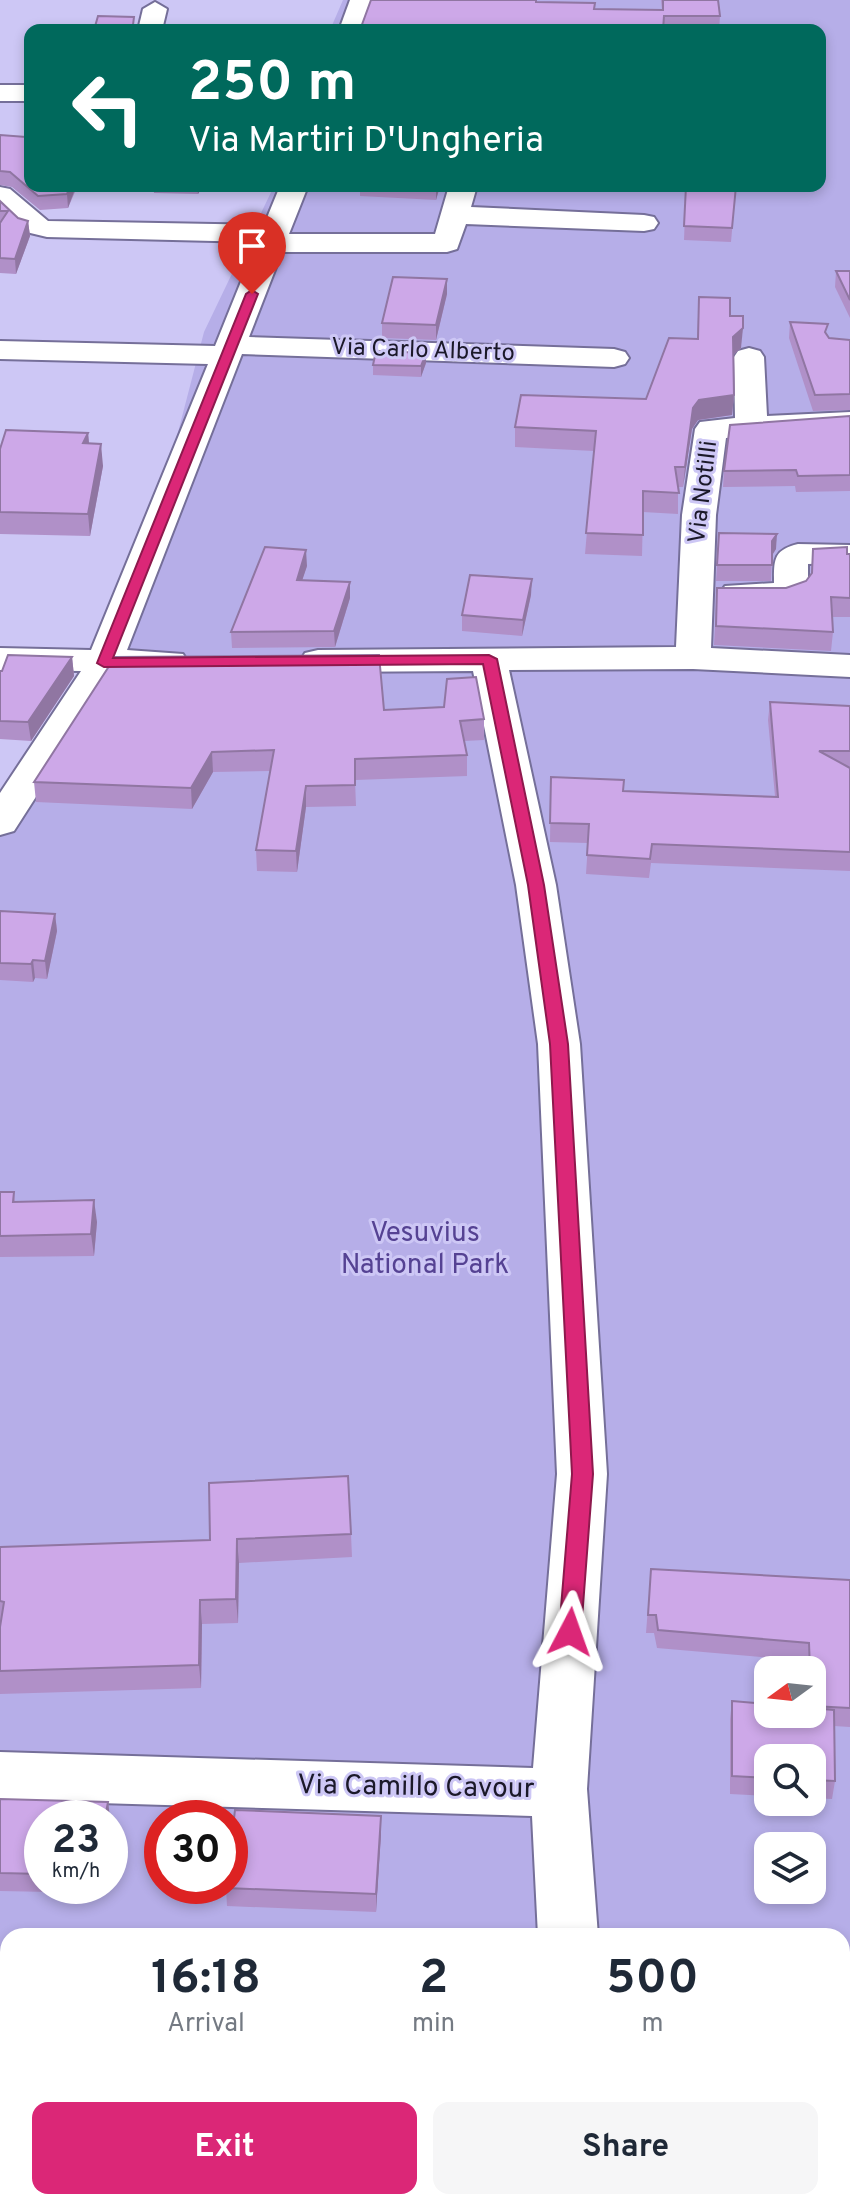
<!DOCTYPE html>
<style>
body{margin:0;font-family:Overpass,sans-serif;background:#f6f6f7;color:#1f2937;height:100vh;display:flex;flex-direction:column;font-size:30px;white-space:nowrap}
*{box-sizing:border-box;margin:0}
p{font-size:26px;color:#747a83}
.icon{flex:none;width:44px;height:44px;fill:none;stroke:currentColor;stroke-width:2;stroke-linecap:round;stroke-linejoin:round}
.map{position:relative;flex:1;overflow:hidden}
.side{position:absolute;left:0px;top:1928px;width:850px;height:282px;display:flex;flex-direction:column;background:#fff;border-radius:24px 24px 0 0;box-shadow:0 4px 12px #0003}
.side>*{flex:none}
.hud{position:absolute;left:24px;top:24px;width:802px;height:168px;border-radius:16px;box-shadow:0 4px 12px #0003;background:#00695c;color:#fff;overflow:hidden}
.needle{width:52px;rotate:255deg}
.fabs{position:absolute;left:754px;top:1656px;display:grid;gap:16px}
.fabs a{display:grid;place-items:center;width:72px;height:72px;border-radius:16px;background:#fff;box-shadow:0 4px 12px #0003;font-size:40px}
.speed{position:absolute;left:24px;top:1800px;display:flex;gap:16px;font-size:40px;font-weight:700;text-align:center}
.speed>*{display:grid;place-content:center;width:104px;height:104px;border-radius:50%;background:#fff;box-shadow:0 4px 12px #0003;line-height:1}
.speed small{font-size:20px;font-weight:400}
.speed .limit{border:12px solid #d22;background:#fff;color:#111}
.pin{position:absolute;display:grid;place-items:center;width:68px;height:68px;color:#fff;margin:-82px -34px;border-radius:50% 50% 50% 0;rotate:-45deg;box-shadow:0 0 8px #0007}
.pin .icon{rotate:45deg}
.me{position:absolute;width:88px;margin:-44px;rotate:4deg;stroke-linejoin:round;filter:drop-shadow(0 0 6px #0008)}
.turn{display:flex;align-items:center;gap:28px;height:168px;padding:0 32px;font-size:36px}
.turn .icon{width:104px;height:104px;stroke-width:2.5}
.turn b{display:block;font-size:56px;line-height:68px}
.eta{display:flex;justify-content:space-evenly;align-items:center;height:136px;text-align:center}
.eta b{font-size:48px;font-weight:700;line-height:56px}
.button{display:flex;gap:16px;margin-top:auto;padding:16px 32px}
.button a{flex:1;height:92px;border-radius:16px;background:#db2777;color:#fff;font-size:32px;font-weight:700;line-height:92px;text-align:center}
.button a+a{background:#f6f6f7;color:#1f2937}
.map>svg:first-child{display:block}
</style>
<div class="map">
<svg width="850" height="2209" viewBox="0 0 850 2209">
<rect width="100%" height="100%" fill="#cdc7f5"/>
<!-- green -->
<path fill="#b6aee8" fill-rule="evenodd" d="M343 0H850V2209H0V830L86 673 176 440 204 332 274 186H820V30H330ZM768 1670H812V1714H768ZM768 1758H812V1802H768ZM42 1818H110V1886H42ZM162 1818H230V1886H162ZM768 1846H812V1890H768ZM8 1936H842V2202H8Z"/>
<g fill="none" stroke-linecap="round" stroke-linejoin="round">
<defs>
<g id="minor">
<path d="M350 0H374L363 30H339Z"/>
<path d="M155 2 167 9 162 30H138L143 9Z"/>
<rect x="0" y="85" width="30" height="16"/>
<path d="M280 186H308L289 234H435L449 186H477L471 207 644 215 654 217 658 223 654 229 644 231 466 224 457 249 447 252H282L249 337 614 349 625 352 629 358 625 364 614 367 242 354 127 650 183 654 188 662 183 670 116 672 14 831 0 835V793L81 671 0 670V648L91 650 208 364 0 359V341L215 346 257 242 47 237 22 231 0 210V187L10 189 48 221 264 225Z"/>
<path d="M749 348 760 351 764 357 767 416 850 412V430L726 438 716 515 711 648 850 655V677L693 669 509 670 556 885 580 1044 607 1474 587 1789 598 1936H538L532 1816 0 1800V1752L533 1768 557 1474 538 1044 516 885 473 671 318 672 305 669 300 661 305 653 318 650 676 647 682 515 695 429 700 422 735 418 734 357 738 351Z"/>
<path d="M798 544 850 545V563L808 564V590C793 612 748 606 725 600L720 593 725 586 774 583C774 560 773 550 798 544Z"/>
<rect x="842" y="2082" width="8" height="58"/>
</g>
</defs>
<!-- minor casing -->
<use href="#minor" stroke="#756f99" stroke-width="4"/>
<!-- minor -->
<use href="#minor" fill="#fff" fill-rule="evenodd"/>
</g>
<!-- wall -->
<g fill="#b090c8">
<path d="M661 0H718L720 16 719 30H360L538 2 595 9 662 10Z"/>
<path d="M0 135 30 186H92L91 187H77L68 208 40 210 12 187 0 185Z"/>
<path d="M153 186H203L198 194 154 193Z"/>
<path d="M360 186H440L436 200 360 196Z"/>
<path d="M686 186H736L731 242 684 240Z"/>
<path d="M0 201 18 218 28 221 30 236 16 274 0 273Z"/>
<path d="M836 271H850V318L835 287Z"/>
<path d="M447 279V294L436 340 382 338V323Z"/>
<path d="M699 297 730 316 741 348 733 355 734 395 732 415 698 420 692 429 683 487H678V514L643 512 642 556 585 554 594 451 515 447V427L646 399 697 339Z"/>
<path d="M790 322 827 335 829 338 850 340V410L813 411 789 338Z"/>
<path d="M426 363 421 377 373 375V365Z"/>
<path d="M850 416V491L796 492 795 486 723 487 724 471Z"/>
<path d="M88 433 89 443 103 466 90 536 0 534V449Z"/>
<path d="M719 533 776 549 772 555 771 581H716Z"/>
<path d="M813 549 850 554V617H832L833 632 831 651 714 645 717 588H786L806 581 811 575Z"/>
<path d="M307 566 302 580 350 582V598L335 647 232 648 231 632Z"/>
<path d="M531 595 522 636 462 631V615Z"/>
<path d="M72 657 74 676 31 741 0 739V671Z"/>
<path d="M770 702 850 706V871L651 863 649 878 586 874 588 843 550 842 551 777 623 791 775 796 768 720Z"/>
<path d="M384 710 484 719V740L464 741 467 755V776L355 780 356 806 306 807 297 872 257 871 256 850 271 771 213 772 192 809 36 802 34 782Z"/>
<path d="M0 911 55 914 57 931 47 979 35 978 33 982 0 980Z"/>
<path d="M0 1192H14L15 1202 97 1222 94 1256 0 1257Z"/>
<path d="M351 1534 352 1557 239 1563 238 1623 202 1624 201 1688 0 1694V1547L210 1540Z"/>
<path d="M651 1569 850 1580V1727L834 1726 835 1781 832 1799 812 1798V1758H768V1796L730 1794V1719L732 1701 812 1714V1670H807L806 1661 657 1648 654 1633H646Z"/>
<path d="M0 1799 108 1802 110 1818H42V1886H101L100 1893 0 1891Z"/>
<path d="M381 1834 376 1912 227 1906 226 1888Z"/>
<path d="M842 1958H850V2072L842 2071Z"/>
<path d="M784 2202H842L850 2209H784Z"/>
</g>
<!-- shaded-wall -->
<g fill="#9076a2">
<path d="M70 186H76L68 208 67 194Z"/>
<path d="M197 186H203L198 194Z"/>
<path d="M436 186H440L436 200Z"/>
<path d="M28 221 30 236 16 274 15 259Z"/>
<path d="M447 279V294L436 340V325Z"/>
<path d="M743 328 741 348 731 357 733 337Z"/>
<path d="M426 353V363L421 377V366Z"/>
<path d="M734 395 732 415 698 420 692 429 683 487 685 467 693 408 699 400Z"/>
<path d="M88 433 90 454 83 443Z"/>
<path d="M101 444 103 466 90 536 88 514Z"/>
<path d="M777 534 776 549 771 557 772 541Z"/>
<path d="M306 550 307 566 297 596V580Z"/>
<path d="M532 579 531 595 522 636 523 620Z"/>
<path d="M350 582V598L335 647 334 631Z"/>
<path d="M72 657 74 676 31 741 28 722Z"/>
<path d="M212 752 213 772 192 809 191 788Z"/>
<path d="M306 786V807L297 872 296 851Z"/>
<path d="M55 914 57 931 47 979 45 961Z"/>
<path d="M33 960 35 978 33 982 31 964Z"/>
<path d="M94 1200 97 1222 94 1256 91 1234Z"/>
<path d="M237 1539 239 1563 238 1623 236 1599Z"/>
<path d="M200 1600 202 1624 201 1688 199 1665Z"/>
<path d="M108 1802 110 1818H105Z"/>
<path d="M381 1816V1834L376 1912V1894Z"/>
</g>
<!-- building -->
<g fill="#cda8e8" stroke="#9076a2" stroke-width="2">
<path d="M371 0H536V2L595 3 594 9 663 10V0H718L720 16H664L663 30H360Z"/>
<path d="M98 16 134 17 133 25 204 26 203 30H94Z"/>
<path d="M30 132V186H70L67 194 38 196 10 172 0 171V135L26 137Z"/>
<path d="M686 186H736L732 228 684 226Z"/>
<path d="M0 201 18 218 28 221 15 259 0 258V223L8 211H0Z"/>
<path d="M836 271H850V300Z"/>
<path d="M393 277 447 279 436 325 382 323Z"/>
<path d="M699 297 730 298V316H743V328L733 337 734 395 699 400 693 408 685 467H675L679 493 643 491V535L586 533 596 431 515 427 521 395 646 399 669 338 698 339Z"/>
<path d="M790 322 828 324 825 332 829 338 850 340V394L815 395Z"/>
<path d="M376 351 426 353 421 366 373 365Z"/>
<path d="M850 416V475L798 476 796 470 724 471 730 425Z"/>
<path d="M6 430 88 433 83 443 101 444 88 514 0 512V449Z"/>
<path d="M719 533 777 534 772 541V565H717Z"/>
<path d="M265 547 306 550 297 580 350 582 334 631 231 632Z"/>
<path d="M847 547V554H850V598L831 597 833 632 716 626 717 588H786L806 581 812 573 813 549Z"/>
<path d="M470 575 532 579 523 620 462 615Z"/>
<path d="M8 655 72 657 28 722 0 721V671H2Z"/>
<path d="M379 655 384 710 444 707 447 679 476 677 484 719 460 721 467 755 355 759V785L306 786 296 851 256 850 274 750 212 752 191 788 34 782 115 657Z"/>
<path d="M770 702 850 706V751H819L850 768V852L652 844 650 859 587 855 589 824 550 823 551 777 624 780 623 791 778 797Z"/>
<path d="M0 911 55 914 45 961 33 960 31 964 0 963Z"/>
<path d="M0 1192H14L13 1202 94 1200 91 1234 0 1236Z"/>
<path d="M348 1476 351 1534 237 1539 236 1599 200 1600 199 1665 0 1671V1627L4 1602 0 1601V1547L210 1540 209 1483Z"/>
<path d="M651 1569 850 1580V1708L812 1706V1670H810L809 1643 658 1630 656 1615H648Z"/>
<path d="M732 1701 768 1704V1714H812V1708L834 1710 835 1781 812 1780V1758H768V1778L732 1776Z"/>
<path d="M0 1799 108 1802 105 1818H42V1874L0 1873Z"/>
<path d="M235 1810 381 1816 376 1894 226 1888V1886H230V1852Z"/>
<rect x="842" y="1958" width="8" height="89"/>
<path d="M842 2144 850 2145V2209H788V2202H842Z"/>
<path d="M211 2202H307L340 2205V2209H210Z"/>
</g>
<!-- route -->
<path fill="#db2777" stroke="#8e194d" stroke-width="2" d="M252 290 258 294 113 658 489 655 497 659 544 885 568 1044 593 1474 581 1632 578 1638H563L559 1632 572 1474 550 1044 528 885 483 664 104 667 97 663 246 294Z"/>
<g text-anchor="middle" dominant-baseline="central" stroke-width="6" stroke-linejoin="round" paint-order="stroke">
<!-- far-street labels -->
<g font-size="24" fill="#1b1929" stroke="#cdc7f5">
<text transform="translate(423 351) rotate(2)">Via Carlo Alberto</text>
<text transform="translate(704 492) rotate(-83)">Via Notilli</text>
</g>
<!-- park labels -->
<g font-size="28" fill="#554293" stroke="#cdc7f5">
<text x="425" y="1234">Vesuvius<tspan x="425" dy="32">National Park</tspan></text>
</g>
<!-- street labels -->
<g font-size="28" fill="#1b1929" stroke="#cdc7f5">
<text transform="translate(416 1788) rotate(1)">Via Camillo Cavour</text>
</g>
</g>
</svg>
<div class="fabs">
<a><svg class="needle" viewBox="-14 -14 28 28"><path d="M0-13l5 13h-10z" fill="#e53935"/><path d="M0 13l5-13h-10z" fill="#747a83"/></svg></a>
<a><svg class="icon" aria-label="search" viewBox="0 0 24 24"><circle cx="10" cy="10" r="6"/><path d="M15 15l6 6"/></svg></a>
<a><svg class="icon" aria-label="layers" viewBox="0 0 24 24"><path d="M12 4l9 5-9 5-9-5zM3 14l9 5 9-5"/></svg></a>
</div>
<div class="speed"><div>23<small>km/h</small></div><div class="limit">30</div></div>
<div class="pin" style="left:252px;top:294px;background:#d93025"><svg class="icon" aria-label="arrive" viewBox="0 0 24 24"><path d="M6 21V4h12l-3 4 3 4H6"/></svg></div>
<svg class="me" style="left:570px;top:1632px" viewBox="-20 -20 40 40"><path d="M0-17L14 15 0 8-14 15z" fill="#db2777" stroke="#fff" stroke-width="4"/></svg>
<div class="hud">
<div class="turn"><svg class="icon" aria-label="left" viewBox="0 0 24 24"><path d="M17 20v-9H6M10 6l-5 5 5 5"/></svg><div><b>250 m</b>Via Martiri D'Ungheria</div></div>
</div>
<section class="side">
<div class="eta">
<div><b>16:18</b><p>Arrival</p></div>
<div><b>2</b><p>min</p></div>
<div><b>500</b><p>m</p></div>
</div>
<div class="button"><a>Exit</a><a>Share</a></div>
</section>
</div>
